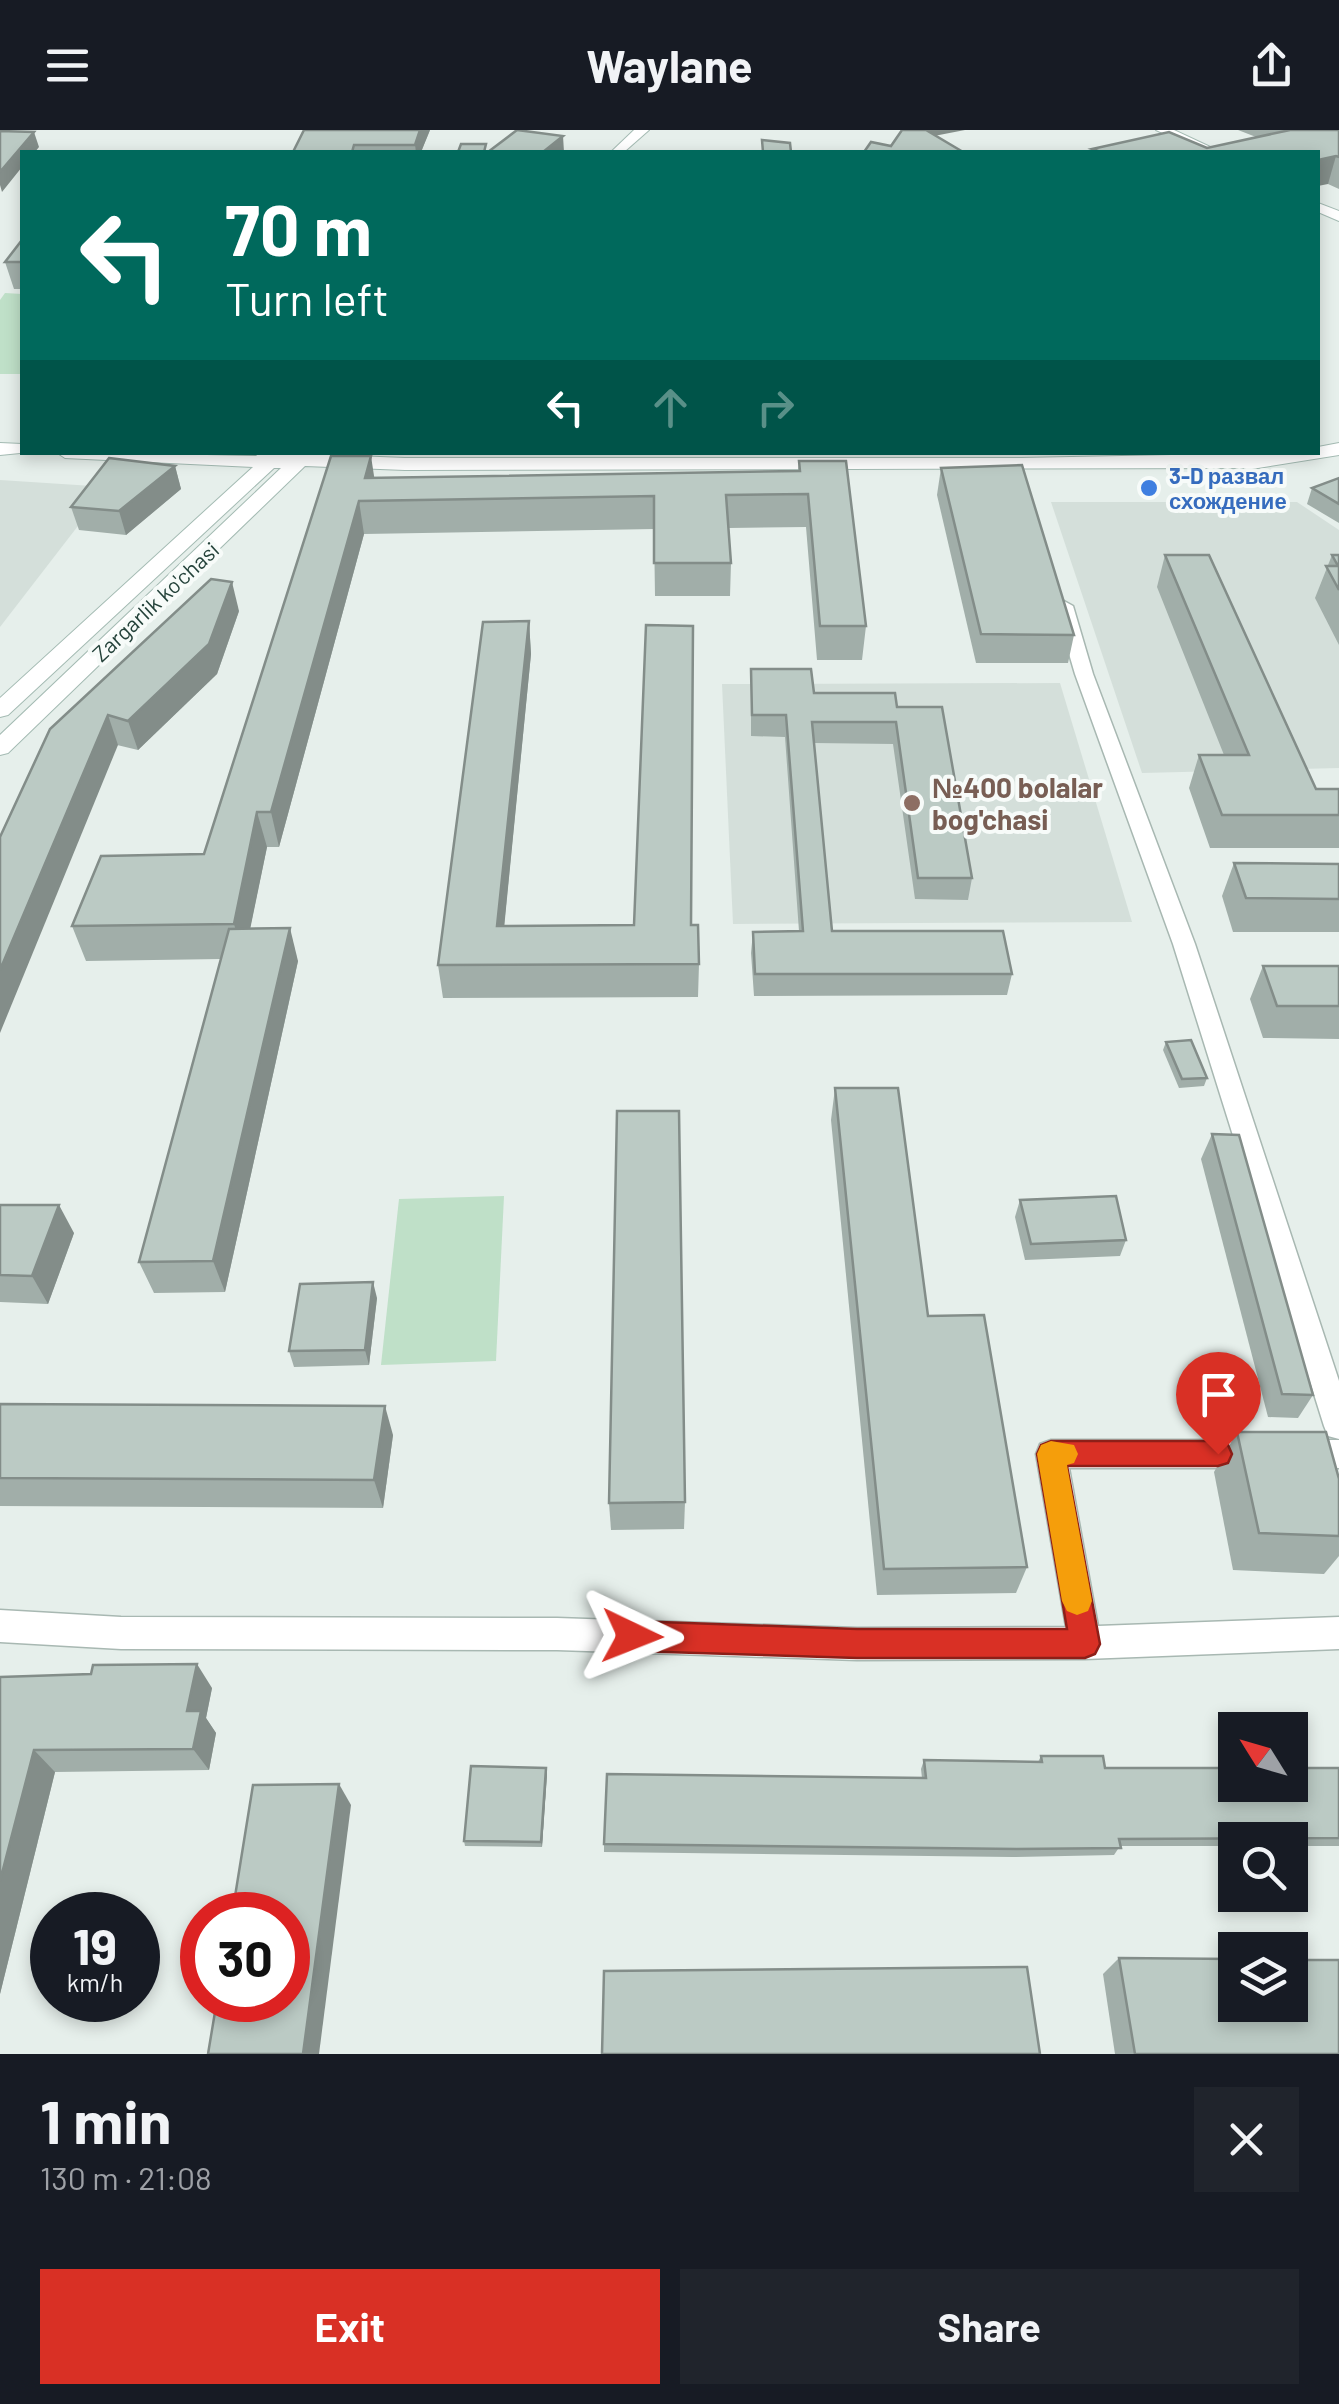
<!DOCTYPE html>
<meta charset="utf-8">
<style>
body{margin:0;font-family:Barlow,sans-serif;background:#20242c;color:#f1f3f6;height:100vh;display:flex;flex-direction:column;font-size:38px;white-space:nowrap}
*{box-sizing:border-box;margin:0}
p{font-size:32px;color:#9ea1a6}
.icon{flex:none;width:55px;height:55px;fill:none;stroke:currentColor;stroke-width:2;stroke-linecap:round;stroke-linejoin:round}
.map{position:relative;height:1924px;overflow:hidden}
.sheet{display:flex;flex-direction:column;background:#171b24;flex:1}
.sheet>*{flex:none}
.top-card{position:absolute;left:20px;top:20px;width:1300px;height:305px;border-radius:0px;box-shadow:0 5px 15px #0003;background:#00695c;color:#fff;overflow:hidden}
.needle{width:65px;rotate:307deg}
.controls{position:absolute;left:1218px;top:1582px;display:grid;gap:20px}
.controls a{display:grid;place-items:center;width:90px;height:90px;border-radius:0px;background:#171b24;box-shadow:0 5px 15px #0003;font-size:50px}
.speed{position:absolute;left:30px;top:1762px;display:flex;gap:20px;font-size:50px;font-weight:700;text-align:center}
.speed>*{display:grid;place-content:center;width:130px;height:130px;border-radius:50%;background:#171b24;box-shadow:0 5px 15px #0003;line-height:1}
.speed small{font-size:25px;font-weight:400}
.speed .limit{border:15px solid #d22;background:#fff;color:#111}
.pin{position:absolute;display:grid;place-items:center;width:85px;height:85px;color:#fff;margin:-102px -42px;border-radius:50% 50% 50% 0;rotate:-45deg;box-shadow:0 0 10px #0007}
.pin .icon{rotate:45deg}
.me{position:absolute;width:110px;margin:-55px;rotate:92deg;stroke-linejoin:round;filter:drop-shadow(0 0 8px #0008)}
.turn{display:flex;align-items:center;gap:35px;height:210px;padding:0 40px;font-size:45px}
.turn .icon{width:130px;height:130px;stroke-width:2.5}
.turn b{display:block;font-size:70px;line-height:85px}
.lanes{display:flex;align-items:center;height:95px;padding:0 40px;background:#0003;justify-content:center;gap:50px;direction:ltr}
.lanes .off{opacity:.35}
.round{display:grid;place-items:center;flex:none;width:105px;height:105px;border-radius:0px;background:#20242c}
.summary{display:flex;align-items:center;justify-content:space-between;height:170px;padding:0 40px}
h1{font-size:60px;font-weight:700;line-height:75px}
.cta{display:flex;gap:20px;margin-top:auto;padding:20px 40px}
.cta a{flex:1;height:115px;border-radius:0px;background:#d93025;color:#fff;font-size:40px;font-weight:700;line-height:115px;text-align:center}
.cta a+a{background:#20242c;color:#f1f3f6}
header{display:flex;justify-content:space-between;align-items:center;height:130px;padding:0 40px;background:#171b24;font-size:45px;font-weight:700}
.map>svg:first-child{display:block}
</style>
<header><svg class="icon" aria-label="menu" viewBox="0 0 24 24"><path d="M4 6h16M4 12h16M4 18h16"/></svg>Waylane<svg class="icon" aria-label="share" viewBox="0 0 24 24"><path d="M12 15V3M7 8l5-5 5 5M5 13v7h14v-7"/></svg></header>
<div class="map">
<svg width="1339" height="1924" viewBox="0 0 1339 1924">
<rect width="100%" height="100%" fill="#e6efeb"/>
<!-- built -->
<g fill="#d4dfda">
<path d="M0 350 108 357 0 497Z"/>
<path d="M1051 372H1297L1339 400V638L1142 643Z"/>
<path d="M1060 553 1132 792 733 794 722 554Z"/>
</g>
<!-- green -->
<g fill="#bfe0c8">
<path d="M5 163 22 164V244H0V170Z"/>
<path d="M504 1066 496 1231 381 1235 399 1069Z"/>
</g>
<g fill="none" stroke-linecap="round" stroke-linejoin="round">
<defs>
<g id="minor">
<path d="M1064 471 1073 476 1093 544 1195 814 1339 1251V1309L1328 1306 1324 1296 1173 814 1075 544 1055 476Z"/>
<path d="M1051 1310H1258L1269 1314 1273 1324 1269 1334 1258 1338H1069L1098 1496 1339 1487V1519L1085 1529 857 1530 557 1520 121 1519 0 1512V1480L121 1487 557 1488 857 1498 1066 1497 1036 1324 1040 1314Z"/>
<path d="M1298 1310H1339V1338H1298L1287 1334 1283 1324 1287 1314Z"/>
</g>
<g id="secondary">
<path d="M634 0H649L624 22H611Z"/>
<path d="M1156 0H1174L1221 22H1204Z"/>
<path d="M1318 73 1339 81V91L1318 82Z"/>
<path d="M0 313 22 314V322H30L0 325Z"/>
<path d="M1339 313V325L1258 338 405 340 305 336 8 623 0 625V605L281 338H274L8 585 0 587V568L253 337 65 328 56 322 257 326 254 322 405 328H1021L1318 322V317Z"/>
</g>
</defs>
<!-- minor casing -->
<use href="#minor" stroke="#a8b8b2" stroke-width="3"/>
<!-- secondary casing -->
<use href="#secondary" stroke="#a4bbb3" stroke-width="2"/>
<!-- minor -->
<use href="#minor" fill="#fff" fill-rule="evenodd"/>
<!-- secondary -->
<use href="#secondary" fill="#fff" fill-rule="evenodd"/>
</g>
<!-- wall -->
<g fill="#a1aea9">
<path d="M304 0H430L421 22H293Z"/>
<path d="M1238 0H1339V59L1328 54 1318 22H1092V19L1207 18 1256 7Z"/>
<path d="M22 110V159H14L5 132Z"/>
<path d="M331 326 375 348 798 341 799 331 866 496 862 530H817L806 397 729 398 731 433 730 466H655L654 399 364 404 279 717H267L250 798 298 831 225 1162 154 1163 139 1132 221 829 86 831 72 796 204 724Z"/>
<path d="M175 336 181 359 126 405 79 400 71 377Z"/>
<path d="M941 338 1074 505 1068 533H976L937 365Z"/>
<path d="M1339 348V393L1307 374 1312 358Z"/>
<path d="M1165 425 1316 659H1339V718H1210L1189 658 1199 625H1224L1157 457Z"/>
<path d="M1332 425H1339V515L1315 468Z"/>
<path d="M239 481 217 544 138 620 50 599Z"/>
<path d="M529 491 531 524 504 796 691 795 699 834 698 867 443 868 438 835Z"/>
<path d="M751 539 814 563 897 577 972 748 968 770 915 769 893 614 814 613 832 801 1012 844 1007 865 754 866 751 823 753 802 799 801 785 607 751 606Z"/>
<path d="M1234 733 1339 734V802H1233L1222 766Z"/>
<path d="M1263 836H1339V909L1263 908 1250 869Z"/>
<path d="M1166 912 1207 948 1204 956 1179 958 1163 920Z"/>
<path d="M835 958 928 1186 1027 1437 1016 1463 877 1465 831 990Z"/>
<path d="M1212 1004 1313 1265 1298 1288 1268 1287 1201 1029Z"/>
<path d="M1020 1070 1126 1110 1120 1126 1025 1130 1015 1087Z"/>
<path d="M0 1075 74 1103 48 1174 0 1172Z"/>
<path d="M377 1168 369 1235 294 1237 289 1221Z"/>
<path d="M0 1274 393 1305 383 1378 0 1376Z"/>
<path d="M1237 1302 1339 1349V1426L1324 1444 1233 1440 1214 1342Z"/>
<path d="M685 1372 684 1399 611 1400 609 1373Z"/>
<path d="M0 1547 212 1558 206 1588 216 1603 209 1640 55 1642 0 1864Z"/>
<path d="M1041 1626 1105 1638H1339V1716H1290V1710H1235V1716H1120L1114 1725 1012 1727 604 1722V1714L922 1648 921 1639 924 1630 1038 1632Z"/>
<path d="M546 1638 547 1644 542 1717 465 1716 464 1711Z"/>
<path d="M1119 1828 1339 1924H1115L1103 1844Z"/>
</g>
<!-- shaded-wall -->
<g fill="#838d89">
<path d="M420 0H430L421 22H416L415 15Z"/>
<path d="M909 0H965L908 11Z"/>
<path d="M34 2 39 17 35 22H22V37L2 62 0 55V42Z"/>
<path d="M563 6 564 22H543Z"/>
<path d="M1336 26 1328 54 1318 56V30Z"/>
<path d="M371 326 376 359 365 348Z"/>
<path d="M175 336 181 359 126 405 119 381Z"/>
<path d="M359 371 364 404 279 717 271 682Z"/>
<path d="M232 452 239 481 217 544 138 620 128 591Z"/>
<path d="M529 491 531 524 501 829 497 796Z"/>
<path d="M108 585 118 615 0 903V840Z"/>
<path d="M257 682 267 717 244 829 234 794Z"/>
<path d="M290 798 298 831 225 1162 213 1131Z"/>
<path d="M59 1075 74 1103 48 1174 32 1146Z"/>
<path d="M373 1152 377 1168 369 1235 365 1220Z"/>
<path d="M385 1276 393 1305 383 1378 374 1350Z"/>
<path d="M197 1534 212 1558 206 1588 216 1603 209 1640 193 1619 187 1581Z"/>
<path d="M34 1620 55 1642 0 1864V1751Z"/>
<path d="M546 1638 547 1644 542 1717 541 1712Z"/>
<path d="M339 1654 351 1675 319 1924H303Z"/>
</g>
<!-- building -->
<g fill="#bbcac4" stroke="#838d89" stroke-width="2.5">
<path d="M304 0H420L415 15H354L352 22H293Z"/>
<path d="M517 0 563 6 543 22H488Z"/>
<path d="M902 0H926L963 22H864L871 12 891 16Z"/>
<path d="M1290 0H1339V27L1336 26 1318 30V22H1101L1092 19 1169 2 1207 18Z"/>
<path d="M0 1 34 2 0 42Z"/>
<path d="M762 10 790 13 791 22H763Z"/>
<path d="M461 14H486L484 22H458Z"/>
<path d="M22 110V132H5Z"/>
<path d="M331 326H371L365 348 800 341 799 331H846L866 496H820L808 364 726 365 731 433H654V366L359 371 271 682H257L234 794 72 796 101 726 204 724Z"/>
<path d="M109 328 175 336 119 381 71 377Z"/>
<path d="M1022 335 1074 505 981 504 941 338Z"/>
<path d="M1339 348V374L1312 358Z"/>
<path d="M1165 425H1209L1316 659H1339V685H1222L1199 625H1249Z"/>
<path d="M1332 425H1339V460L1326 436H1338Z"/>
<path d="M211 449 232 452 209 514 128 591 108 585 0 840V707L50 599Z"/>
<path d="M529 491 497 796 634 795 646 495 693 496 691 795H698L699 834 438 835 483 492Z"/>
<path d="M751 539H811L814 563H895L897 577H942L972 748H918L896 592H812L832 801H1003L1012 844H755L753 802 803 801 786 585H752Z"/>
<path d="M1234 733 1339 734V769L1246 768Z"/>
<path d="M290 798 213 1131 139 1132 229 799Z"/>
<path d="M1263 836H1339V876H1277Z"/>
<path d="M1191 910 1207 948 1182 949 1166 912Z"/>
<path d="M835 958H898L928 1186 984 1185 1027 1437 884 1439Z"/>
<path d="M617 981H679L685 1372 609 1373Z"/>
<path d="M1212 1004 1239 1005 1313 1265 1282 1264Z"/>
<path d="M1116 1066 1126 1110 1031 1114 1020 1070Z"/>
<path d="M0 1075H59L32 1146 0 1145Z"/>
<path d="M373 1152 365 1220 289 1221 300 1154Z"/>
<path d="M0 1274 385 1276 374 1350 0 1348Z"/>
<path d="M1237 1302H1326L1339 1349V1406L1259 1403Z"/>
<path d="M197 1534 187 1581H201L193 1619 34 1620 0 1751V1547L91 1544 93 1535Z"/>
<path d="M1041 1626H1103L1105 1638H1235V1655H1290V1638H1339V1708L1119 1709 1121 1718 1017 1719 604 1714 607 1644 926 1648 924 1630 1042 1632Z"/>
<path d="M471 1636 546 1638 541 1712 464 1711Z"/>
<path d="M339 1654 303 1924H208L217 1870H288V1785H232L253 1655Z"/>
<path d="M1119 1828 1235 1829V1875H1290V1830H1339V1924H1135Z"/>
<path d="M1027 1837 1040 1924H602L604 1841Z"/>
</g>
<!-- route -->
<path fill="#d93025" stroke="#8d1f18" stroke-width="2.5" d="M1051 1311H1218L1228 1315 1232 1324 1228 1333 1218 1336H1067L1100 1514 1095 1524 1085 1528H857L632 1521 621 1517 617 1506 621 1496 632 1491 857 1499H1067L1037 1324 1041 1315Z"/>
<!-- slow -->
<path fill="#f59e0b" d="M1051 1311 1074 1315 1078 1324 1074 1333 1067 1335 1092 1471 1088 1481 1077 1485 1067 1481 1062 1471 1037 1324 1041 1315Z"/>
<!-- markers -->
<circle fill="#3f7fe0" stroke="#f7fbf9" stroke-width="4" cx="1149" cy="358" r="10"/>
<circle fill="#8d6e63" stroke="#f7fbf9" stroke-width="4" cx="912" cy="673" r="10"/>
<g text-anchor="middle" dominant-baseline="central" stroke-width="8" stroke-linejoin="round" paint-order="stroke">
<!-- far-shop labels -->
<g font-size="22" font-weight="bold" fill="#366cbe" stroke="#f7fbf9" text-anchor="start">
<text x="1169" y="345">3-D развал<tspan x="1169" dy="25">схождение</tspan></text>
</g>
<!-- far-street labels -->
<g font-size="22" fill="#24423a" stroke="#f7fbf9">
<text transform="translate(155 471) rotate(-43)">Zargarlik ko'chasi</text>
</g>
<!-- education labels -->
<g font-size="28" font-weight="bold" fill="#785e54" stroke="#f7fbf9" text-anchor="start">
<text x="932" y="657">№400 bolalar<tspan x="932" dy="32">bog'chasi</tspan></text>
</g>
</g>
</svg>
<div class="controls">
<a><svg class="needle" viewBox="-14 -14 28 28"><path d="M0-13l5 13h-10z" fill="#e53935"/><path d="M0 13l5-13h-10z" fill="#9ea1a6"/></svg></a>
<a><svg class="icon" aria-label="search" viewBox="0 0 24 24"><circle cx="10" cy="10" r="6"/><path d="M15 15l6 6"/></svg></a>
<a><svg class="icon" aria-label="layers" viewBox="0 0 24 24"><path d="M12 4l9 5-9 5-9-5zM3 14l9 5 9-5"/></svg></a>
</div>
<div class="speed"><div>19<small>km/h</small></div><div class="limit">30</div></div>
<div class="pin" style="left:1218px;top:1324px;background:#d93025"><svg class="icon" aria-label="arrive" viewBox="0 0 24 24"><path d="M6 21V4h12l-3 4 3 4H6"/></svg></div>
<svg class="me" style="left:632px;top:1506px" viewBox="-20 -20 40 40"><path d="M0-17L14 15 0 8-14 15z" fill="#d93025" stroke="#fff" stroke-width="4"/></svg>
<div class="top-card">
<div class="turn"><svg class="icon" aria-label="left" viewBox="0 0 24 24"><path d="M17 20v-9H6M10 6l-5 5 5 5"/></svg><div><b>70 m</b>Turn left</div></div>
<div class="lanes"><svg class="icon" aria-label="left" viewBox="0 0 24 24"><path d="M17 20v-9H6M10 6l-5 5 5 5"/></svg><svg class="icon off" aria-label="ahead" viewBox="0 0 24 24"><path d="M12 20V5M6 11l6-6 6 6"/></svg><svg class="icon off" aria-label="right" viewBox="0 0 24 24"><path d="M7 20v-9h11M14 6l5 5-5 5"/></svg></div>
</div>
</div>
<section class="sheet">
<div class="summary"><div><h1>1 min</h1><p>130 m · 21:08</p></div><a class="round"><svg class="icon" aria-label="close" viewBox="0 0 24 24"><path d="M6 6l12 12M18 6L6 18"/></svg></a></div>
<div class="cta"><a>Exit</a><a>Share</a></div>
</section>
